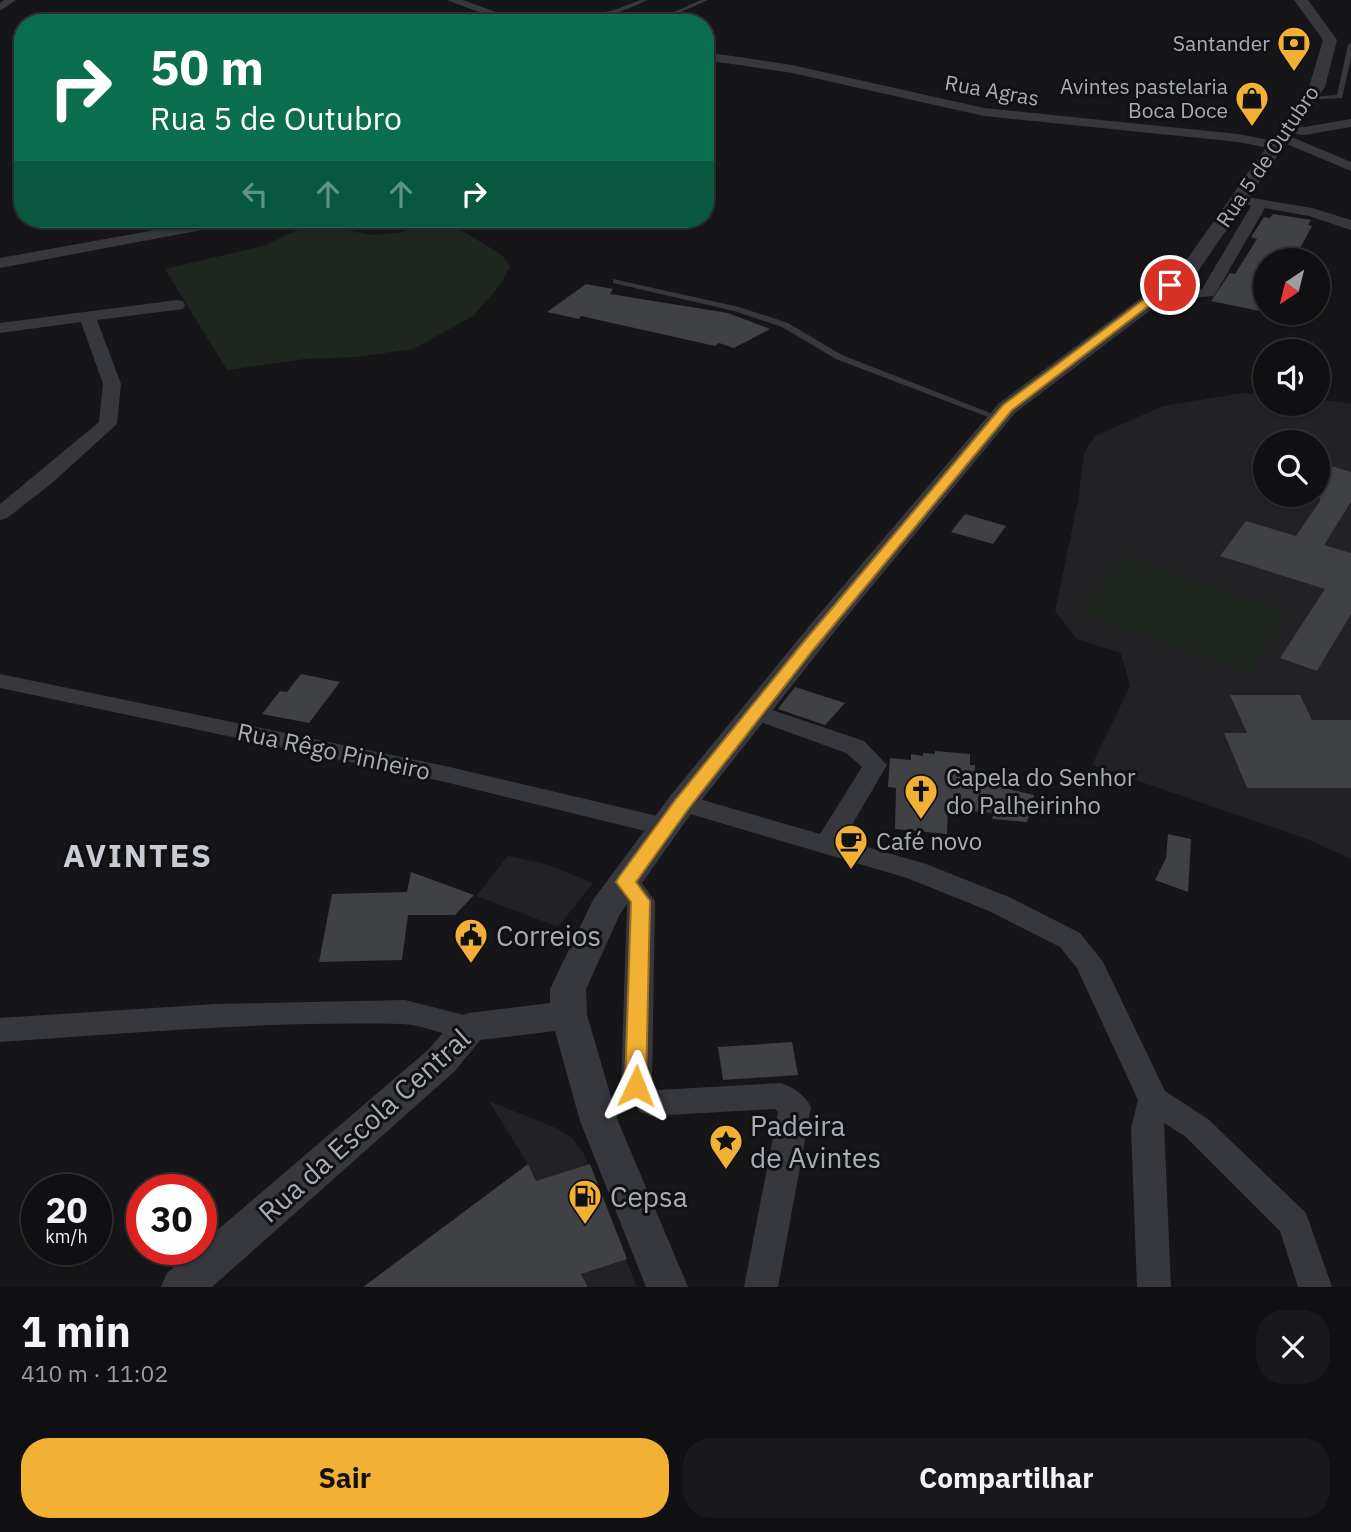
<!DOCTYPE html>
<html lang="pt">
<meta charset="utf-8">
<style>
body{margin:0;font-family:"IBM Plex Sans",sans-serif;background:#19191b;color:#f1f3f6;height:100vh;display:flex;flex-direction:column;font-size:26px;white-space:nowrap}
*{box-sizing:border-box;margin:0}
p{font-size:23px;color:#9c9d9f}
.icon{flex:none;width:38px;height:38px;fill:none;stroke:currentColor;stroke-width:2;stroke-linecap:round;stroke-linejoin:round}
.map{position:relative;height:1287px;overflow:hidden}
.sheet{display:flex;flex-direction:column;background:#101012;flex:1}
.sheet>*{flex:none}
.guide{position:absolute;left:14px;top:14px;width:700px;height:214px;border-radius:28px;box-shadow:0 2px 5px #0004,0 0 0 2px #303032;background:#0b6e4f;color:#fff;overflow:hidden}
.needle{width:46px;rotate:215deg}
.controls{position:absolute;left:1253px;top:248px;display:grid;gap:14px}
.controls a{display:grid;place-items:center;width:77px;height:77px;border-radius:50%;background:#101012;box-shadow:0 2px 5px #0004,0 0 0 2px #303032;font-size:35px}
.speed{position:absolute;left:21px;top:1174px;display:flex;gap:14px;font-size:35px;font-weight:700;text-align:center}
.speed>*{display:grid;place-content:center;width:91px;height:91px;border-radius:50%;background:#101012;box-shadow:0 2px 5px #0004,0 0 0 2px #303032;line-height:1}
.speed small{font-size:18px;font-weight:400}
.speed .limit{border:10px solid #d22;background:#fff;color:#111}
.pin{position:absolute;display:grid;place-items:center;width:60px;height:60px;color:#fff;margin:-30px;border:4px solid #fff;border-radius:50%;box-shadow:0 2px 7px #0007}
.me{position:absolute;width:77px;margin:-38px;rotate:2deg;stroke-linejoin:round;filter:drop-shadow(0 0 5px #0008)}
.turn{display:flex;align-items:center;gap:24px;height:147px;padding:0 21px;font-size:32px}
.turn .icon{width:91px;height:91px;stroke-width:2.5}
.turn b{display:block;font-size:49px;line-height:60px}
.lanes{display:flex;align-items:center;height:66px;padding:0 21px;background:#0003;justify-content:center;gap:35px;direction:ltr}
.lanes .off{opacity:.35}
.round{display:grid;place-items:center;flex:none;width:74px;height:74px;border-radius:28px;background:#19191b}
.head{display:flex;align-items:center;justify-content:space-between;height:119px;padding:0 21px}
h1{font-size:42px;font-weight:700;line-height:52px}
.action{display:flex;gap:14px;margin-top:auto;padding:14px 21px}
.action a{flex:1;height:80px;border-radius:28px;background:#f2b134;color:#111;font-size:28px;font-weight:700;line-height:80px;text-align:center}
.action a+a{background:#19191b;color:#f1f3f6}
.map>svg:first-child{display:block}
</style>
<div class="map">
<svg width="1351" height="1287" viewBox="0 0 1351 1287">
<rect width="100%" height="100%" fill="#161618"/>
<!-- built -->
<g fill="#222225" fill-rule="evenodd">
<path d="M1243 393 1265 395V404H1318V399L1351 404V859L1307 839 1092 765 1130 686 1121 653 1077 639 1055 611 1078 501 1084 453 1095 436 1163 406ZM1265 443H1318V495H1265Z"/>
<path d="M508 856 546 864 593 883 558 927 476 896Z"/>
<path d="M489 1101 556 1128 571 1137 584 1154 637 1287H588L528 1164Z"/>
</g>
<!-- green -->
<g fill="#1e261f">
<path d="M443 219 502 255 510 267 500 285 473 316 413 349 355 357 305 359 227 370 165 269 263 246 312 223 373 235 401 232Z"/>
<path d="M1124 557 1289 613 1248 673 1078 612Z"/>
</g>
<!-- building -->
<g fill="#404145">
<path d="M1273 214 1311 220 1308 225 1312 226 1293 261H1265V302L1260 311 1211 301 1230 273 1235 274 1257 239 1251 237 1264 217 1270 218Z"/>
<path d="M586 284 613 289 610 294 728 313 770 329 734 348 719 343 715 346 581 316 579 319 547 312Z"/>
<path d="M1318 462 1351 472V502L1324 545 1351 553V614L1317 671 1280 658 1325 589 1220 556 1246 521 1296 536 1320 501Z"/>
<path d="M965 514 1006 526 993 544 951 532Z"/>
<path d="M301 674 340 682 309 723 262 714 280 691 287 692Z"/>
<path d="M795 687 845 703 825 725 778 709Z"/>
<path d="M1230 695H1300L1312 720H1351V788H1247L1224 733H1247Z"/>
<path d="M935 751 970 754V765H975V781L1034 795 1027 822 992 819 994 813 948 809 947 834 895 829 896 788 888 787 890 758 911 760V754L923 756V753L935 754Z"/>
<path d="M1168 834 1191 839 1188 892 1155 880 1166 858Z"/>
<path d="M411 872 474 895 455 915H408L402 960 319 962 332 894 407 892Z"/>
<path d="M792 1042 798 1075 723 1080 718 1047Z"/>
<path d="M528 1164 536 1181 590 1164 627 1259 581 1274 588 1287H363Z"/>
</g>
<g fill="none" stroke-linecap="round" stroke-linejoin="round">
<!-- service -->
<g fill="#37383d" fill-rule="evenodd">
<path d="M640 0H647C625 12 587 23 563 23L617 9Z"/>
<path d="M701 0H708L656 23H649Z"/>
<path d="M1351 43V58L1342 98 1306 100V98L1308 97 1337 95 1348 45Z"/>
<path d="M613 279 739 307 788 323 842 355 1003 418 1002 420H996L836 359 782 327 734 311 613 283Z"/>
</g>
<!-- minor -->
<g fill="#37383d" fill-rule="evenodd">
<path d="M4 0H16L0 11V3Z"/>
<path d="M447 0H463L526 23H508Z"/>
<path d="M705 52 792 65 984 108 1238 134 1280 142 1282 145 1275 149 1238 142 984 116 792 73 705 60Z"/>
<path d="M1351 119V127L1304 135 1282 132 1280 129 1287 125 1304 127Z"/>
<path d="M1282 133 1351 162V171L1277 140 1275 137Z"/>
<path d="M1247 197 1312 208 1351 220V230L1309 216 1265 208 1214 296 1148 301 1146 298 1154 293 1202 289 1251 206 1240 201Z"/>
<path d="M216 219H246L239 223 0 268V258Z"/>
<path d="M177 300 183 301 185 305 183 309 97 320 121 384 117 424 52 483 7 518 0 520V504L99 422 103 384 81 322 0 333V323Z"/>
<path d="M0 674 445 766 666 818 675 821 679 827 675 833 666 836 445 782 0 688Z"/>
<path d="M755 704 864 741 887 765 843 840 926 864 1009 897 1080 933 1103 962 1165 1091 1208 1119 1306 1213 1332 1287H1298L1280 1231 1186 1137 1164 1123 1171 1287H1137L1131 1128 1138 1100 1077 968 1060 947 989 911 907 878 673 809 669 803 673 797 682 794 820 834 862 767 846 753 747 717 743 712 747 707Z"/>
<path d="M626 872 636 875 655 901 652 1082 658 1090 781 1083C794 1088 804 1094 811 1107L778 1287H744L778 1112 775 1109 651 1116 640 1112 621 1086 627 903 612 882 616 875Z"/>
<path d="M405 1000 480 1019 484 1027 480 1035C454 1043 427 1024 401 1024 268 1021 133 1033 0 1042V1018L215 1004Z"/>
</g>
<!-- tertiary -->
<path fill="#37383d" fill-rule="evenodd" d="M1294 0H1308L1337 40 1325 87 1194 277 1015 413 835 631 693 811 620 914 586 989 587 1015 618 1121 688 1287H646L580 1121 555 1031 480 1040 455 1071 212 1287H161L167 1273 195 1250H201V1244L429 1049 456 1017 469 1013 550 1003V989L593 900 671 795 815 619 999 403 1180 269 1309 87 1323 40Z"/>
</g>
<!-- route -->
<path fill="#f2b134" stroke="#9d7322" stroke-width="2" d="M1166 283 1176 285 1012 410 813 650 689 808 636 882 650 901 646 1086 643 1092 636 1095 628 1092 625 1086 631 902 616 882 619 877 676 799 802 644 1003 405Z"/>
<!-- icons -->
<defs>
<symbol id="bank-pin" viewBox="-11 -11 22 30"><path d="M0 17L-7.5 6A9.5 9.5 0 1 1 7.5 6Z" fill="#f2b134" stroke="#111113"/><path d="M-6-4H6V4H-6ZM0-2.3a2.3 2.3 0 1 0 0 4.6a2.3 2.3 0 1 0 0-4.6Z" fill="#111"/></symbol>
<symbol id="shop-pin" viewBox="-11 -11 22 30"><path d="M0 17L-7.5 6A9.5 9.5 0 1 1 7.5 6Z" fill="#f2b134" stroke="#111113"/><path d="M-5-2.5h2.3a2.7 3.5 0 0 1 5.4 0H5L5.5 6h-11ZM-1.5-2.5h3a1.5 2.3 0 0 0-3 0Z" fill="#111"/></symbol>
<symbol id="church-pin" viewBox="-11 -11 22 30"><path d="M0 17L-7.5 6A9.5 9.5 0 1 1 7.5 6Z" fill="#f2b134" stroke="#111113"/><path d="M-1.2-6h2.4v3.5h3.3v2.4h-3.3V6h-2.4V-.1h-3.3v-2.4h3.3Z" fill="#111"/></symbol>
<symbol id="cafe-pin" viewBox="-11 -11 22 30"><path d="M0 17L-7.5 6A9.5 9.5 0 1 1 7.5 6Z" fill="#f2b134" stroke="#111113"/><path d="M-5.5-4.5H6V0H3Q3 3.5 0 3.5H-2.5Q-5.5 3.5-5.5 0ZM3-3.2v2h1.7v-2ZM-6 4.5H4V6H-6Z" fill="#111"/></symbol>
<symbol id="civic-pin" viewBox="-11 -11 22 30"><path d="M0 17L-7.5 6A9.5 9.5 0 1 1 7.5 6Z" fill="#f2b134" stroke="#111113"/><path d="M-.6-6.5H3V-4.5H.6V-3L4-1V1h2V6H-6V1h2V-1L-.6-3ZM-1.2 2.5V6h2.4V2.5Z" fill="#111"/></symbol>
<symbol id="sight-pin" viewBox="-11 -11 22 30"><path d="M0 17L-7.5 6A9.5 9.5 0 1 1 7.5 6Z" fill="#f2b134" stroke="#111113"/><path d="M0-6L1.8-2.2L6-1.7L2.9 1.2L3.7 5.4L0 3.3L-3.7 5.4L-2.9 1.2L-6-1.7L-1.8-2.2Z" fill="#111"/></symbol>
<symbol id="fuel-pin" viewBox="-11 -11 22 30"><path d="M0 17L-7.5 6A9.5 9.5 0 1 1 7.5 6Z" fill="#f2b134" stroke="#111113"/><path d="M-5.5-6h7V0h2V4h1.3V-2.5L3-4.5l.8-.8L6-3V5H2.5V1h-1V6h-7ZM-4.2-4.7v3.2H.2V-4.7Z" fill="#111"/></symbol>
</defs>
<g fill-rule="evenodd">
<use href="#bank-pin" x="1275" y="24" width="38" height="52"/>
<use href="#shop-pin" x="1233" y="79" width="38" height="52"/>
<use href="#church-pin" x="902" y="772" width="38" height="52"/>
<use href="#cafe-pin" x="832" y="822" width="38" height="52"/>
<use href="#civic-pin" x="452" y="916" width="38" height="52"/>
<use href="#sight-pin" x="707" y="1122" width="38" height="52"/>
<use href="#fuel-pin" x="566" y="1177" width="38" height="52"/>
</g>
<g text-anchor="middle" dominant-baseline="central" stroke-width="6" stroke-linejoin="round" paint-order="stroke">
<!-- far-poi labels -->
<g font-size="21" fill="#a8adb8" stroke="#111113" text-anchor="end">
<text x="1270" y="43">Santander</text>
<text x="1228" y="86">Avintes pastelaria<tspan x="1228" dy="24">Boca Doce</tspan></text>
</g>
<!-- far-street labels -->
<g font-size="21" fill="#a8adb8" stroke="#111113">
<text transform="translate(992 90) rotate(10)">Rua Agras</text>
<text transform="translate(1267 156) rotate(-56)">Rua 5 de Outubro</text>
</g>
<!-- street labels -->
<g font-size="24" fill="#a8adb8" stroke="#111113">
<text transform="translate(334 751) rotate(12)">Rua Rêgo Pinheiro</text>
</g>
<!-- poi labels -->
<g font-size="24" fill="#a8adb8" stroke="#111113" text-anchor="start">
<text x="946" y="777">Capela do Senhor<tspan x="946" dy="28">do Palheirinho</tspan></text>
<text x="876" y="841">Café novo</text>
</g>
<!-- near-poi labels -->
<g font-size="28" fill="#a8adb8" stroke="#111113" text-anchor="start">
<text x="496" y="935">Correios</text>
<text x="750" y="1125">Padeira<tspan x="750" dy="32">de Avintes</tspan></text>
<text x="610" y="1196">Cepsa</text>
</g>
<!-- near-street labels -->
<g font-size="28" fill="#a8adb8" stroke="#111113">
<text transform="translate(364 1125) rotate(-42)">Rua da Escola Central</text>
</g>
<!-- district labels -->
<g font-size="32" font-weight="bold" letter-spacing="2" fill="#c9ccd4" stroke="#111113">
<text x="138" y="855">AVINTES</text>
</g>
</g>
</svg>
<div class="controls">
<a><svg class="needle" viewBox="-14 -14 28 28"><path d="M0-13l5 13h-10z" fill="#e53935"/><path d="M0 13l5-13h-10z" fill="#9c9d9f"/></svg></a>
<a><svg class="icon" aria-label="sound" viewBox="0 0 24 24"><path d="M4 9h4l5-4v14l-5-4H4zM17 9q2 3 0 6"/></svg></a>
<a><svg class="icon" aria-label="search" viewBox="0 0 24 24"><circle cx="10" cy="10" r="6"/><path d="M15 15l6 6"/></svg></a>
</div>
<div class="speed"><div>20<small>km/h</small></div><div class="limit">30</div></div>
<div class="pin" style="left:1170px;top:285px;background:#d93025"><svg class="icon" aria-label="arrive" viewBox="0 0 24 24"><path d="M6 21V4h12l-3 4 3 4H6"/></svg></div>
<svg class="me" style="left:636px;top:1086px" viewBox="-20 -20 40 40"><path d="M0-17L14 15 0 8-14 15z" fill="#f2b134" stroke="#fff" stroke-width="4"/></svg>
<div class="guide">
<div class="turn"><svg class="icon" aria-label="right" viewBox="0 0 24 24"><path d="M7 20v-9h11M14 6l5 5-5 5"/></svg><div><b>50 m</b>Rua 5 de Outubro</div></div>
<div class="lanes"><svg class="icon off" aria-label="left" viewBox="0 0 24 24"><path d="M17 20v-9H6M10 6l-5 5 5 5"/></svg><svg class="icon off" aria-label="ahead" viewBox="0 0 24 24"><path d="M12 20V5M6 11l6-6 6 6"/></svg><svg class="icon off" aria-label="ahead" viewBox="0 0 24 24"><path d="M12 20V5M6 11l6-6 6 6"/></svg><svg class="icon" aria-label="right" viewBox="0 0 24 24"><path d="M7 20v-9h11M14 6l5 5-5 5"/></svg></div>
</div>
</div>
<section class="sheet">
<div class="head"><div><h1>1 min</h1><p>410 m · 11:02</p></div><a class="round"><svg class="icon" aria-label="close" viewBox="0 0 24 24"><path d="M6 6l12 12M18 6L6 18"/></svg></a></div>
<div class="action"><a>Sair</a><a>Compartilhar</a></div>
</section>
